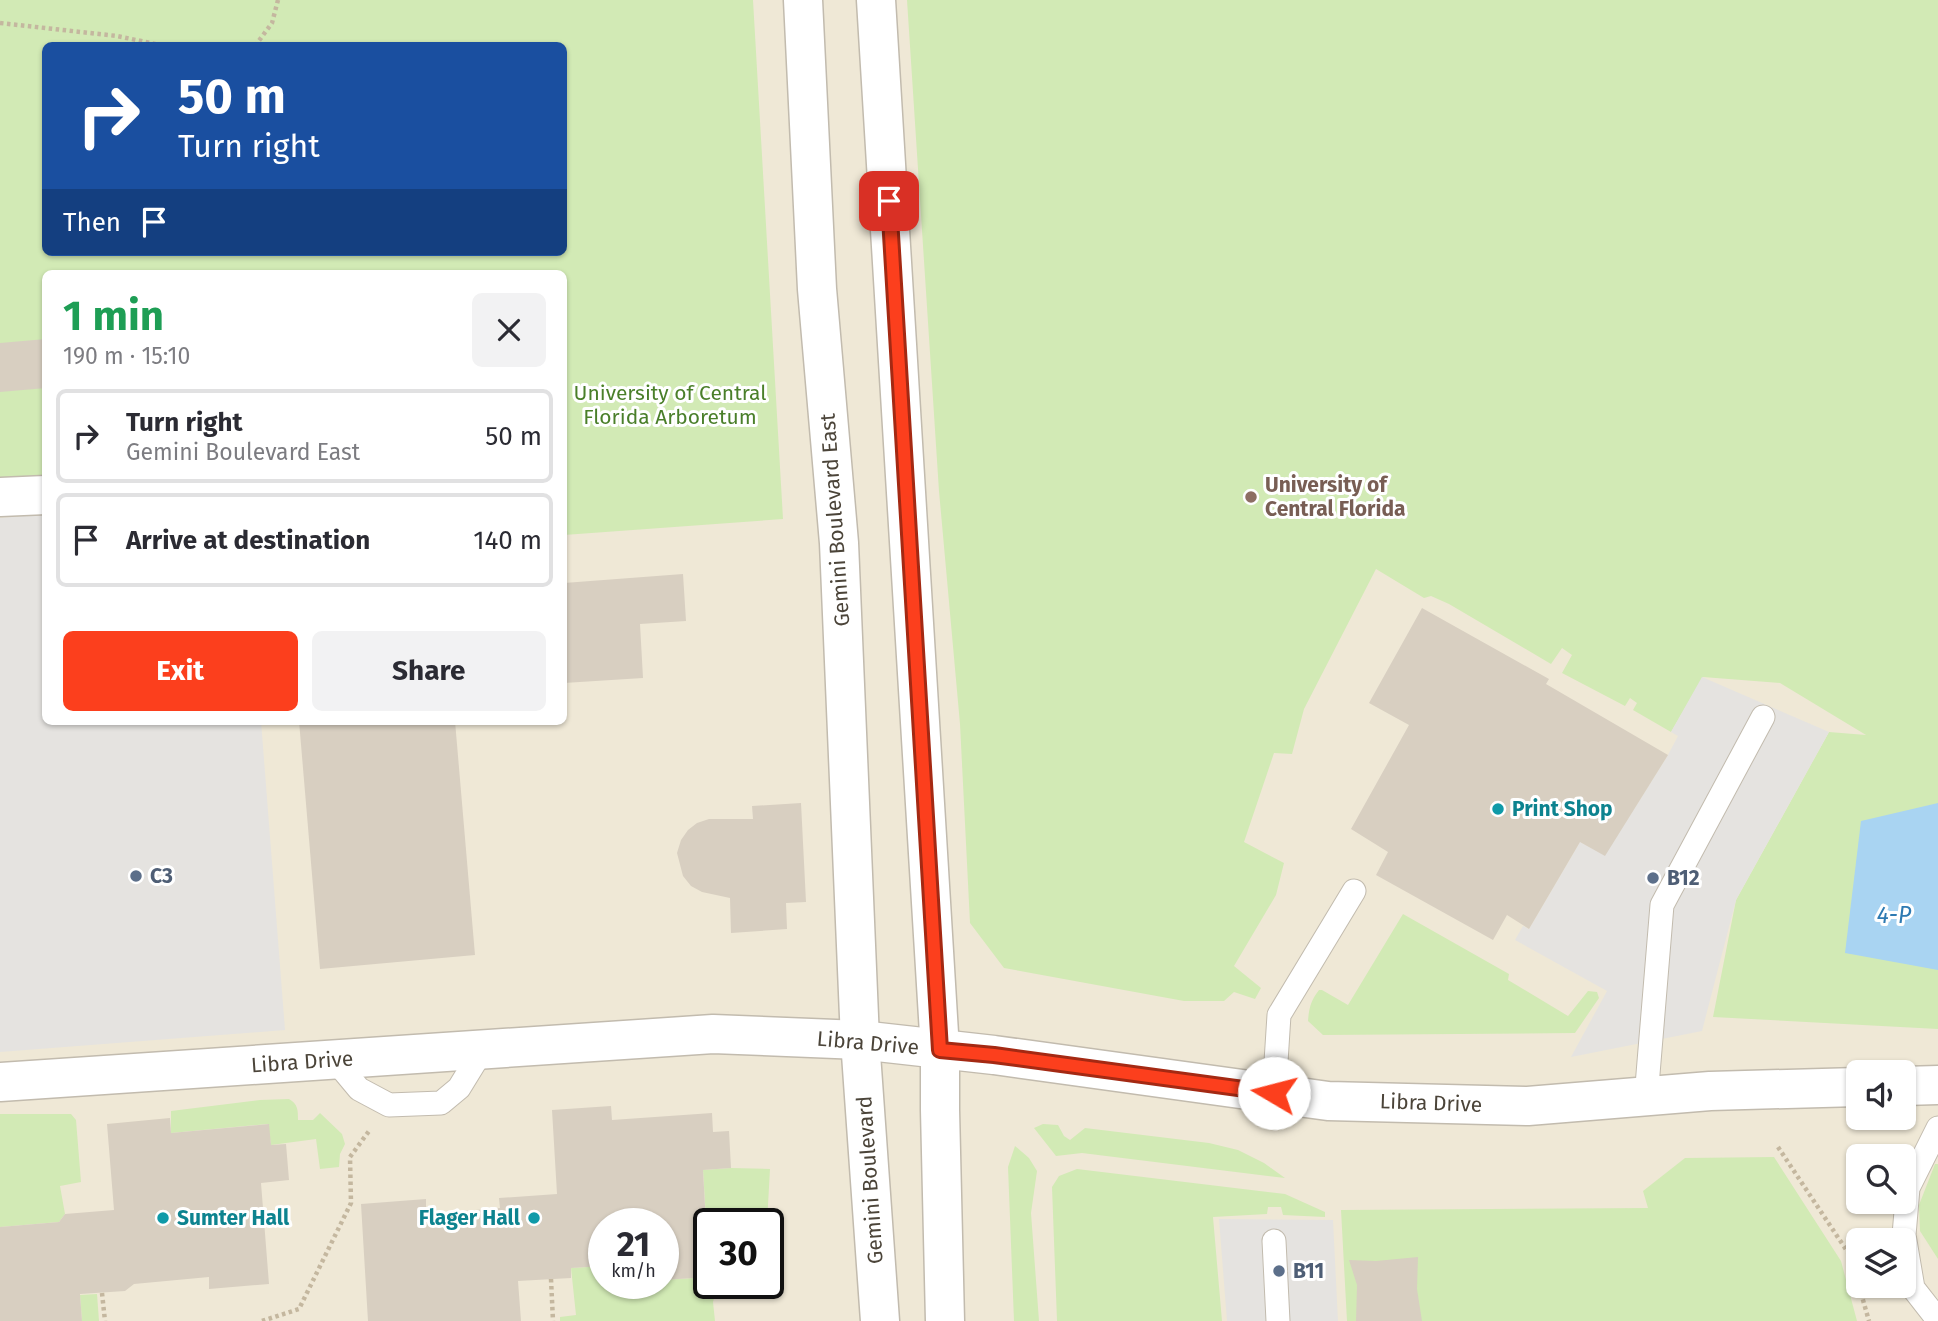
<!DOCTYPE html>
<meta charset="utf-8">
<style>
body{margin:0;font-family:"Fira Sans",sans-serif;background:#f2f2f3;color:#2b2b33;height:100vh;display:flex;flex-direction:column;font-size:26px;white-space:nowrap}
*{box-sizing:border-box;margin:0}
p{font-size:23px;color:#7c7c81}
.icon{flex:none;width:38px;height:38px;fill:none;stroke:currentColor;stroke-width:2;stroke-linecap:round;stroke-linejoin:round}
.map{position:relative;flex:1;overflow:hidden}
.drawer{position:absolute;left:42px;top:270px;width:525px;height:455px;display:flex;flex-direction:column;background:#fff;border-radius:10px;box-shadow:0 2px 5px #0004}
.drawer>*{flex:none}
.top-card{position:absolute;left:42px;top:42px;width:525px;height:214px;border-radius:10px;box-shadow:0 2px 5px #0004;background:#1a4fa0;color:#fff;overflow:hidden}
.controls{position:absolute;left:1846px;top:1060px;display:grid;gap:14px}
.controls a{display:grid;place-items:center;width:70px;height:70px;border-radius:10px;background:#fff;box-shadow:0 2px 5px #0004;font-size:35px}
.speed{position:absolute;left:588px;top:1208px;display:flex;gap:14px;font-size:35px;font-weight:700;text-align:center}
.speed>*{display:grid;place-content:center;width:91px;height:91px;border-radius:50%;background:#fff;box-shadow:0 2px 5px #0004;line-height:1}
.speed small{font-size:18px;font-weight:400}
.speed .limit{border:4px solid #111;border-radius:10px;background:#fff;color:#111}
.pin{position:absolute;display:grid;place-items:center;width:60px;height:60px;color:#fff;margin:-30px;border-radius:14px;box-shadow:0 4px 10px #0006}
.me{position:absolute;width:77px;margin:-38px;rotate:278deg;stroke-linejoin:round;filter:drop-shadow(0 0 5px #0008)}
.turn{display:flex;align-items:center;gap:24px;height:147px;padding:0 21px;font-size:32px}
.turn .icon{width:91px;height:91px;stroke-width:2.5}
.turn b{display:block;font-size:49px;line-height:60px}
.then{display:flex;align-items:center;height:66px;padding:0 21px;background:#0003;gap:14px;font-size:26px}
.round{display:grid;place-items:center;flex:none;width:74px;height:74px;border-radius:10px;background:#f2f2f3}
.head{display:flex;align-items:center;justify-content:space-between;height:119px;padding:0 21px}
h1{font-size:42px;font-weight:700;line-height:52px;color:#1e9e55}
.primary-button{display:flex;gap:14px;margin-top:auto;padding:14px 21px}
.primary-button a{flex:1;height:80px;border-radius:10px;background:#fc3f1d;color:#fff;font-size:28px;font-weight:700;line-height:80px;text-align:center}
.primary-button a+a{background:#f2f2f3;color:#2b2b33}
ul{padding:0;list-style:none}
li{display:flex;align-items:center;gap:21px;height:94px;margin:0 14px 10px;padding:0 7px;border:4px solid #e1e1e2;border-radius:10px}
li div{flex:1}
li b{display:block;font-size:26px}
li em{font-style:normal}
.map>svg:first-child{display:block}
</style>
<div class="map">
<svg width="1938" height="1321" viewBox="0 0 1938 1321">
<rect width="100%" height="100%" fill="#f6f3ec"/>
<!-- education -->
<path fill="#efe8d6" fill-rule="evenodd" d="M0 0H1938V1321H0ZM46 46H564V252H46ZM46 273H564V721H46ZM1858 1073H1904V1118H1858ZM1858 1157H1904V1202H1858ZM604 1223H663V1283H604ZM709 1223H768V1283H709ZM1858 1241H1904V1286H1858Z"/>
<!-- green -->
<g fill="#d2eab5" fill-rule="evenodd">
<path d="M0 0H753L783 519 564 535V273H46L45 485 0 489ZM46 46H564V252H46Z"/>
<path d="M907 0H1938V1029L1713 1017 1736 900 1829 732 1866 735 1780 683 1703 677 1671 732 1633 710 1637 703 1630 698 1625 706 1562 673 1572 655 1562 648 1551 664 1449 604 1431 596 1424 598 1376 569 1304 709 1292 754 1274 753 1244 842 1284 863 1276 895 1234 966 1261 988 1255 999 1234 992 1224 1001H1184L1004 968 970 923 960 724 939 491Z"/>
<path d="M1403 914 1509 974 1508 980 1568 1016 1588 991 1597 992 1599 998 1575 1033 1323 1035 1308 1021C1309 1008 1311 1000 1319 990H1322L1348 1005Z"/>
<path d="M289 1099C298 1104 298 1110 298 1120H313L320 1113 342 1134 345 1144 340 1154 339 1167 320 1169 316 1139 271 1145 268 1124 171 1133V1111L260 1100Z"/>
<path d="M0 1114H71L76 1120 81 1182 60 1186 65 1214 59 1222 0 1227Z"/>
<path d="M1043 1124 1058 1125 1064 1136 1070 1140 1085 1128 1209 1143 1238 1150 1264 1163 1285 1178 1082 1153 1056 1156 1034 1128Z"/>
<path d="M1015 1146 1029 1158 1037 1171 1031 1213 1039 1321H1014L1008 1167Z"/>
<path d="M1774 1157 1841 1261 1857 1321H1347L1341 1210 1648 1208 1643 1191 1685 1158Z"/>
<path d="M1935 1164H1938V1259L1920 1231 1919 1205Z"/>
<path d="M731 1168 770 1169 767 1223H709V1268L703 1170Z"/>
<path d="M1077 1169 1285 1194 1325 1212V1217L1283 1215 1281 1207H1268L1267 1214 1213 1217 1222 1321H1057L1052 1187 1059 1176Z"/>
<path d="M604 1266V1283H663V1280L709 1277V1283H751L717 1288 713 1302 715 1321H560V1317L576 1315 571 1268Z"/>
<path d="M97 1294 99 1321H82L80 1295Z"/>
</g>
<!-- parking -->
<g fill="#e5e3e0">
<path d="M45 514 46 721H261L285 1030 0 1052V518Z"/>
<path d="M1702 677 1829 732 1736 900 1702 1031 1571 1057 1607 991 1515 940 1523 926 1529 929 1580 842 1605 855 1668 755 1678 736 1671 732Z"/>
<path d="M1219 1219 1333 1220 1338 1321H1227Z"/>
</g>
<!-- water -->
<path fill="#a9d4f2" d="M1938 803V970L1845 953 1861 821Z"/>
<!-- building -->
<g fill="#d8cfc1">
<path d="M46 339V388L0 392V343Z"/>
<path d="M683 574 686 621 640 624 643 678 564 683V583Z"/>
<path d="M1422 608 1549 679 1546 684 1668 755 1605 856 1580 842 1529 929 1507 915 1493 940 1376 875 1388 852 1351 829 1409 725 1369 703Z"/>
<path d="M299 721H455L475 955 320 969Z"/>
<path d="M801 803 806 902 786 903 787 929 731 933 730 898 702 892 691 886 683 876 677 853 681 840 688 830 697 823 709 819H753L752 806Z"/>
<path d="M611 1106 612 1120 712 1113 713 1132 729 1131 731 1168 703 1170 709 1277 663 1280V1223H604V1266L571 1268V1278L518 1281 521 1321H368L361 1204 426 1199V1214L500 1208 499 1198 557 1194 552 1110Z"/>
<path d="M170 1118 171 1133 269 1124 271 1145 286 1144 289 1180 261 1183 269 1284 209 1289V1277L134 1284 125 1291 80 1294 82 1321H0V1227L59 1222 65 1214 114 1210 107 1124Z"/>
<path d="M1418 1257 1417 1289 1422 1321H1356L1357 1285 1349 1260 1376 1261Z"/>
</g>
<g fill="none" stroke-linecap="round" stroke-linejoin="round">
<defs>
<g id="service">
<path d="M334 1059 359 1089 389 1105 441 1103 459 1088 483 1049"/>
<path d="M1274 1093 1279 1015 1354 891"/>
<path d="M1646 1098 1662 905 1763 717"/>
<path d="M1938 1128 1908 1188 1904 1235 1913 1288 1938 1320"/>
<path d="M1274 1241 1278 1321"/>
</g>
<g id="minor">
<path d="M803 0 817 289 839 543 860 1040 880 1321"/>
<path d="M876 0 940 1050V1110L945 1321"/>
<path d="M0 497 46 495"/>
<path d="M0 1082 713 1034 860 1040 994 1055 1328 1101 1528 1106 1710 1091 1858 1087"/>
<path d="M1904 1086 1938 1085"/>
</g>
</defs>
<!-- service casing -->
<use href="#service" stroke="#c2bbae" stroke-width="25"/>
<!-- minor casing -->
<use href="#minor" stroke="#c2bbae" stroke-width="41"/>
<!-- path -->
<g stroke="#c4b79f" stroke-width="4.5" stroke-dasharray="3.5 3.5" stroke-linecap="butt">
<path d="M0 23 117 36 165 46"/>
<path d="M255 46 272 23 278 0"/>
<path d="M1778 1147 1851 1257 1858 1284"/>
<path d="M551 1279 553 1321"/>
<path d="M1859 1286 1869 1321"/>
<path d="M102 1293 105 1321"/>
<path d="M262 1321 299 1309 351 1203 350 1157 369 1131"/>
</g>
<!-- service -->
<use href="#service" stroke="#fff" stroke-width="23"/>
<!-- minor -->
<use href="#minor" stroke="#fff" stroke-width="38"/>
</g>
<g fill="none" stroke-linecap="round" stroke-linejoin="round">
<defs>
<path id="route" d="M889 201 940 1050 994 1055 1274 1093"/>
</defs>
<!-- route casing -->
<use href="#route" stroke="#a42913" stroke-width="18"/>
<!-- route -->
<use href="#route" stroke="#fc3f1d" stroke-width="12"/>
</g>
<!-- markers -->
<circle fill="#8d6e63" stroke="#fff" stroke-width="2.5" cx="1251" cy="497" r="7"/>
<g fill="#0f9aa8" stroke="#fff" stroke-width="2.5">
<circle cx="1498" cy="809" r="7"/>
<circle cx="163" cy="1218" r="7"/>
<circle cx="534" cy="1218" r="7"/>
</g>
<g fill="#5c6f8a" stroke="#fff" stroke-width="2.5">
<circle cx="136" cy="876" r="7"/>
<circle cx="1653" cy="878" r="7"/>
<circle cx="1279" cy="1271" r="7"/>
</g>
<g text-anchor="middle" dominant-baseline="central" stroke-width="6" stroke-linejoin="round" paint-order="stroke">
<!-- park labels -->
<g font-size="21" fill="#4a7f2a" stroke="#fff">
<text x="670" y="393">University of Central<tspan x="670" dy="24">Florida Arboretum</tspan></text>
</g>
<!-- education labels -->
<g font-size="21" font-weight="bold" fill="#785e54" stroke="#fff" text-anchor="start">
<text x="1265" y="485">University of<tspan x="1265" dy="24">Central Florida</tspan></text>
</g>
<!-- street labels -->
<g font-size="21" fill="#4b4439" stroke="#fff">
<text transform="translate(835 520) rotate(-94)">Gemini Boulevard East</text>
<text transform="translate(868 1043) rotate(5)">Libra Drive</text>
<text transform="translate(302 1062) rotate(-4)">Libra Drive</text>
<text transform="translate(1431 1103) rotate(2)">Libra Drive</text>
<text transform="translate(870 1180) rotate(-94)">Gemini Boulevard</text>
</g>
<!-- culture labels -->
<g font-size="21" font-weight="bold" fill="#0d838f" stroke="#fff" text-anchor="start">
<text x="1512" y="809">Print Shop</text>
<text x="177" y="1218">Sumter Hall</text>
<text x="520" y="1218" text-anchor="end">Flager Hall</text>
</g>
<!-- service labels -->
<g font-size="21" font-weight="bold" fill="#4e5e75" stroke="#fff" text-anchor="start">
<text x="150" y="876">C3</text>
<text x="1667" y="878">B12</text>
<text x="1293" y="1271">B11</text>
</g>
<!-- water labels -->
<g font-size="23" font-style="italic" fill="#2e7ab2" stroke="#fff">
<text x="1894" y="915">4-P</text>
</g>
</g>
</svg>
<div class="controls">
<a><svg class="icon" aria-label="sound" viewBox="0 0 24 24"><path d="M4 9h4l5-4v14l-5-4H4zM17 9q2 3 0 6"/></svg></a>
<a><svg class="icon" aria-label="search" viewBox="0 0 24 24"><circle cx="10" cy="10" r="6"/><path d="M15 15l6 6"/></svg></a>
<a><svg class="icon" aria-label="layers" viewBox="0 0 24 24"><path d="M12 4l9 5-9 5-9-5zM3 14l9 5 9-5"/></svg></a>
</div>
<div class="speed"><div>21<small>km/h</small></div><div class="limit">30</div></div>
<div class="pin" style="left:889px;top:201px;background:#d93025"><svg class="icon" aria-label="arrive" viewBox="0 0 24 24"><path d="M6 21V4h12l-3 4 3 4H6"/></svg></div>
<svg class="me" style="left:1274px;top:1093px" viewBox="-20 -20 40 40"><circle r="19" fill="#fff"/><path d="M0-13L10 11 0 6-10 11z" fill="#fc3f1d"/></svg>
<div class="top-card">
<div class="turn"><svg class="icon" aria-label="right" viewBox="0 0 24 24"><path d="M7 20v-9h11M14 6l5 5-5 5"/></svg><div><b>50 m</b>Turn right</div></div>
<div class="then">Then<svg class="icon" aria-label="arrive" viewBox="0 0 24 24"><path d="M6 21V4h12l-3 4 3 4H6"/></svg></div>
</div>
<section class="drawer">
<div class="head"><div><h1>1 min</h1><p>190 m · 15:10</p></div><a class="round"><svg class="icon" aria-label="close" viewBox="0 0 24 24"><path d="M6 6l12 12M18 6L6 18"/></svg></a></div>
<ul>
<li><svg class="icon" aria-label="right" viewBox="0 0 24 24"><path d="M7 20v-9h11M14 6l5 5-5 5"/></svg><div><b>Turn right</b><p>Gemini Boulevard East</p></div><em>50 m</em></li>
<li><svg class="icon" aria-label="arrive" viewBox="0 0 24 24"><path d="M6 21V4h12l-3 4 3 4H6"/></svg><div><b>Arrive at destination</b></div><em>140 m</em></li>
</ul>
<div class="primary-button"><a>Exit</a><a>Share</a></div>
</section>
</div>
